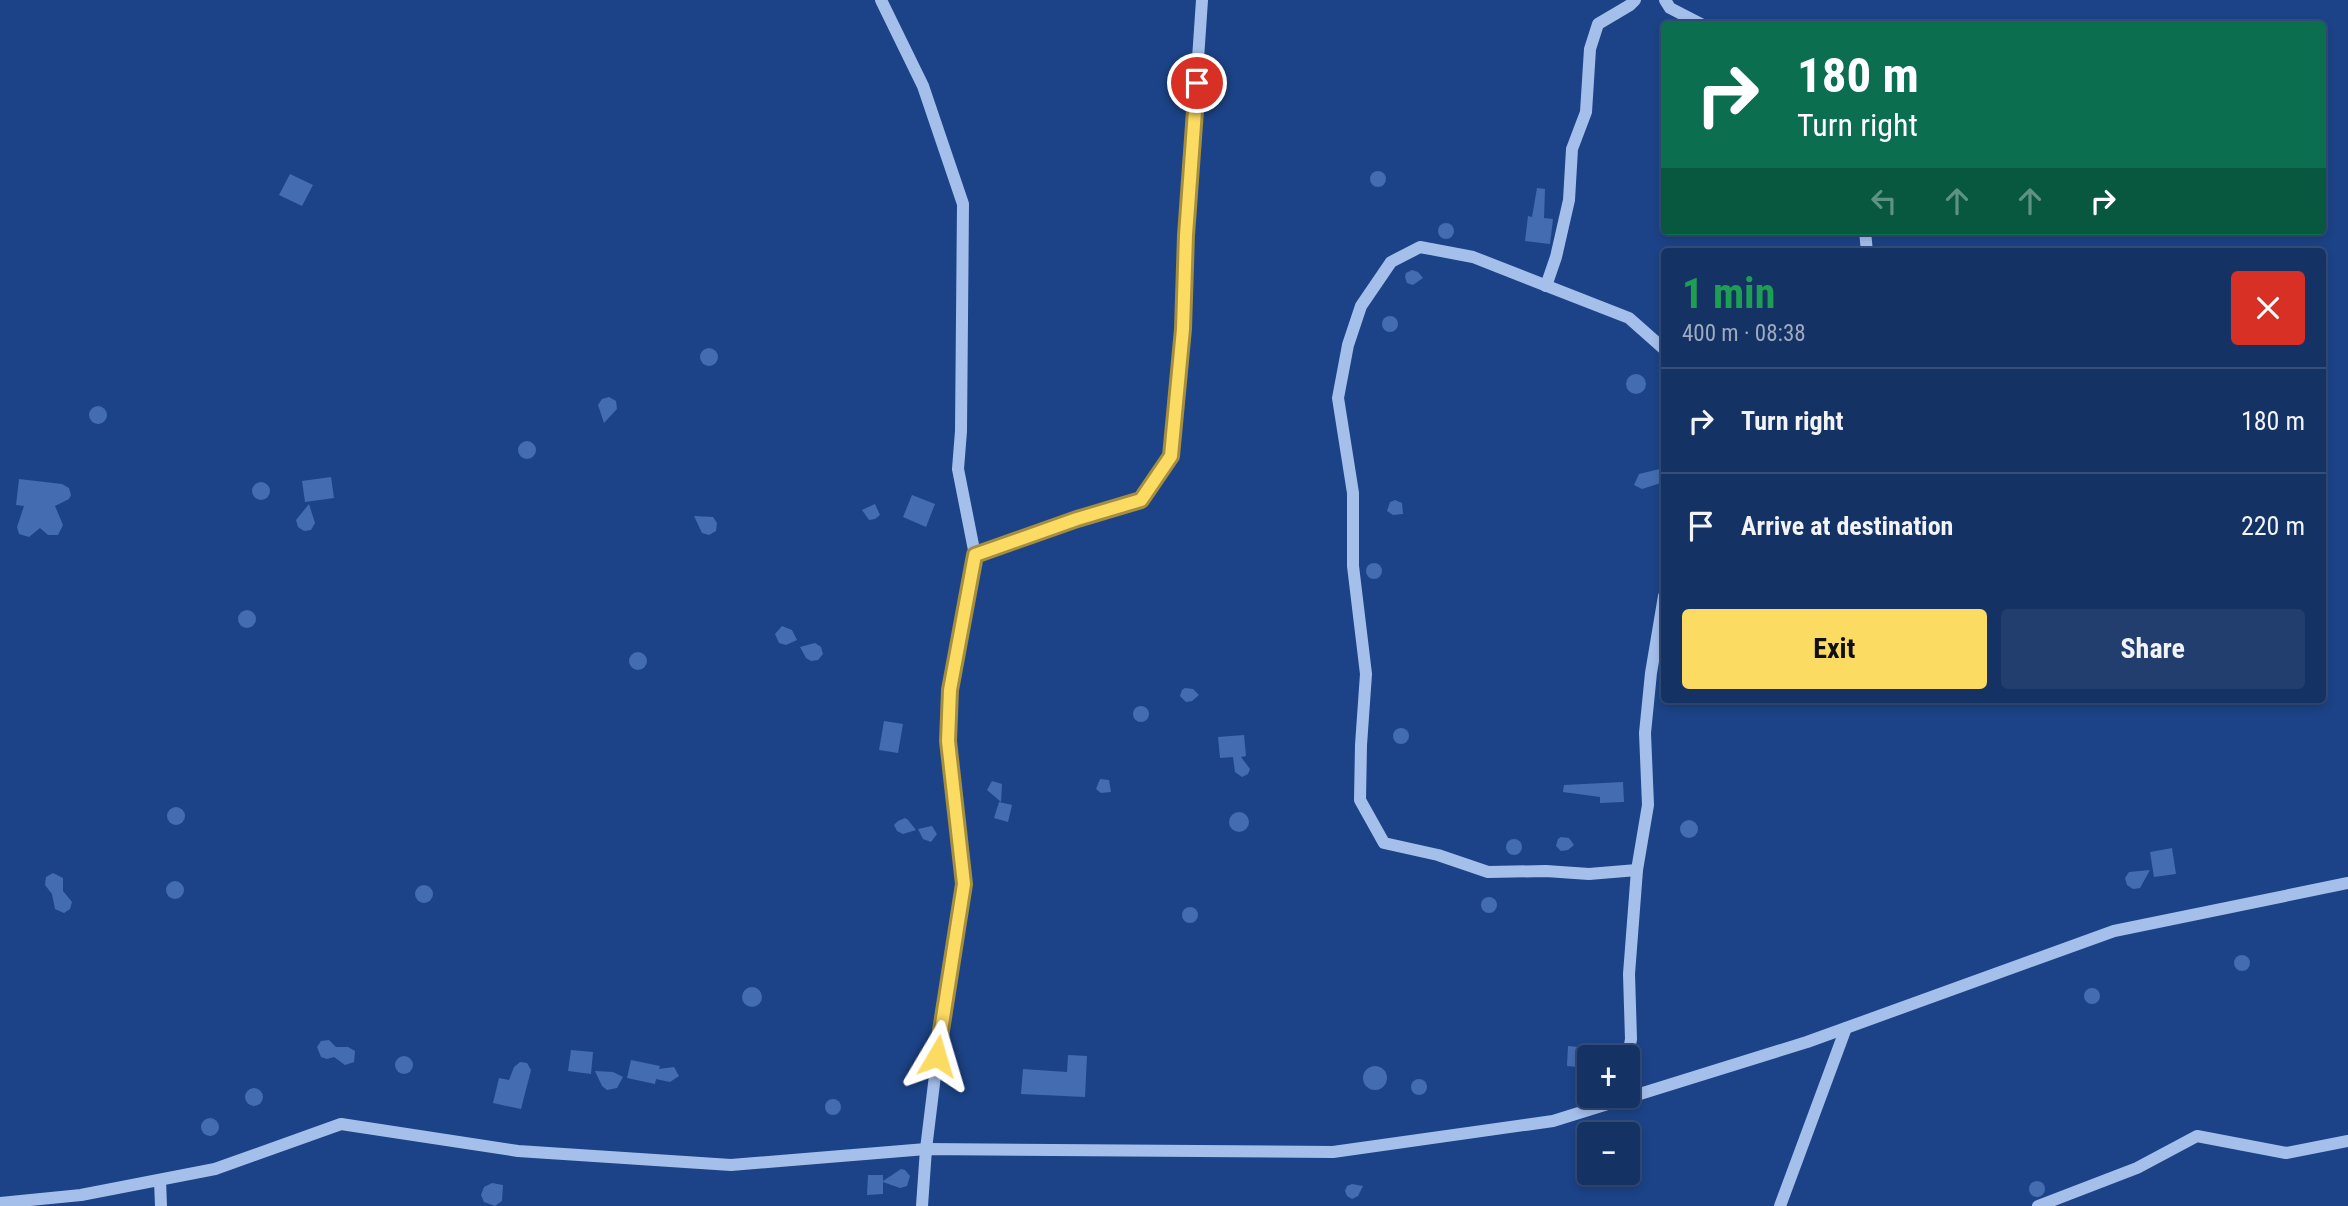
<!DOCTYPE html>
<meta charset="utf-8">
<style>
body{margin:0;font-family:"Roboto Condensed",sans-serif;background:#223e6e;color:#f1f3f6;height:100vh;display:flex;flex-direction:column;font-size:26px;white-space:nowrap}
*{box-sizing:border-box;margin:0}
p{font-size:23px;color:#9daabf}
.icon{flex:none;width:38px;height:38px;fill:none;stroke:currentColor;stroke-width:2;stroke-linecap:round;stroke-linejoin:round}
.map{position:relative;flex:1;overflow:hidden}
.side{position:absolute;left:1661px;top:248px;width:665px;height:455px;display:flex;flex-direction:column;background:#153265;border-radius:7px;box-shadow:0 4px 10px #0003,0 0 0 2px #344d79}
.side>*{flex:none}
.guide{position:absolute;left:1661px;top:21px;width:665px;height:214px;border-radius:7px;box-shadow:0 4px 10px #0003,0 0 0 2px #344d79;background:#0b6e4f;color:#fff;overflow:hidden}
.buttons{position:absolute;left:1577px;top:1045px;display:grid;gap:14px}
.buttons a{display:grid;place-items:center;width:63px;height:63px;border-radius:7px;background:#153265;box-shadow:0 4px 10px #0003,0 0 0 2px #344d79;font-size:35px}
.pin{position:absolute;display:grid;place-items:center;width:60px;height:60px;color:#fff;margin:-30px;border:4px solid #fff;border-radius:50%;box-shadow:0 2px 7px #0007}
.me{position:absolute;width:77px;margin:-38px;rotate:7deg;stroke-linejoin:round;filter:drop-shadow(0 0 5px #0008)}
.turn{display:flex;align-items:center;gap:24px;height:147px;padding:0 21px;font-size:32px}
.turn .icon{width:91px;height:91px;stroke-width:2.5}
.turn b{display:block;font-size:49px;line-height:60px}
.lanes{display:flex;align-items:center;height:66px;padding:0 21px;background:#0003;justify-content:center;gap:35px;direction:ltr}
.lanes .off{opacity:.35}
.round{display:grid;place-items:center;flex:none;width:74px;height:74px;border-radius:7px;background:#223e6e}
.overview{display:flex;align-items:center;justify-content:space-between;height:119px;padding:0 21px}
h1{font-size:42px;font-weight:700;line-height:52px;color:#1e9e55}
.action{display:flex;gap:14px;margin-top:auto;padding:14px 21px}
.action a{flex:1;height:80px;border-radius:7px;background:#fcdb63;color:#111;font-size:28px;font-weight:700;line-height:80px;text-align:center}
.action a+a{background:#223e6e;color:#f1f3f6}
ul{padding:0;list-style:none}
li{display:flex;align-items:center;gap:21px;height:105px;padding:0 21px;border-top:2px solid #344d79}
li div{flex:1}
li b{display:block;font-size:26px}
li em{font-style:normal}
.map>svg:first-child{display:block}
</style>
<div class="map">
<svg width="2348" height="1206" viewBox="0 0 2348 1206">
<rect width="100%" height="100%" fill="#1c4387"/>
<!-- building -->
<g fill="#446cb0">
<circle cx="1378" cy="179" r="8"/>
<path d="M290 174 313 185 302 206 279 195Z"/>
<path d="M1537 188 1545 189 1544 218 1553 219 1550 244 1525 241 1528 216 1532 217Z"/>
<circle cx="1446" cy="231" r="8"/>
<path d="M1412 270 1418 272 1423 278 1413 285 1407 283 1405 277 1406 273Z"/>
<circle cx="1390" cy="324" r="8"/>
<circle cx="709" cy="357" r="9"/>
<circle cx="1636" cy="384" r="10"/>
<path d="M609 397 616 401 617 409 604 423 598 405 602 399Z"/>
<circle cx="98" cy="415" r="9"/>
<circle cx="527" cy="450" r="9"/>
<path d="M1664 468V482L1642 489 1634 485 1639 474Z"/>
<path d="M331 477 334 498 305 502 302 481Z"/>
<path d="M19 479 62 484 69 488 71 495 69 499 55 506 63 525 58 535H48L40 528 29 537 19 534 17 527 24 506 16 505Z"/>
<circle cx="261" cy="491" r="9"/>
<path d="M912 495 935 504 926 527 903 517Z"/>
<path d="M1395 500 1402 503 1403 514 1393 515 1387 511 1390 502Z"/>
<path d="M309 504 315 523 311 530 304 531 298 527 296 520Z"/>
<path d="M875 504 880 515 875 519 869 520 862 510Z"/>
<path d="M694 516 713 517 717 523 716 531 709 535 702 533Z"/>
<circle cx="1374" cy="571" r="8"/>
<circle cx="247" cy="619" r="9"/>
<path d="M782 626 792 630 797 640 786 645 779 643 775 634Z"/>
<path d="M815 643 821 647 823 654 818 660 811 661 806 658 800 647Z"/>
<circle cx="638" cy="661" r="9"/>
<path d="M1185 688 1193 689 1199 695 1192 701 1186 702 1180 696 1182 690Z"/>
<circle cx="1141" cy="714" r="8"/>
<path d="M884 721 903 724 898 753 879 750Z"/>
<circle cx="1401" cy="736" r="8"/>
<path d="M1244 735 1246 756 1241 757 1250 769 1248 774 1242 777 1235 772 1233 757 1220 758 1218 737Z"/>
<path d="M1100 779 1109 780 1111 792 1101 793 1096 789Z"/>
<path d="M992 781 1002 784 1001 802 987 790Z"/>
<path d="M1623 782 1624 802 1600 803V797L1563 792 1564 785Z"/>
<path d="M999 802 1012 805 1008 822 994 818Z"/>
<circle cx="176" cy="816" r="9"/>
<circle cx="1239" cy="822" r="10"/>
<path d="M905 818 908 820 916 830 903 834 897 831 894 825 898 821Z"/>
<circle cx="1689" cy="829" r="9"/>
<path d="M932 826 937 834 931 842 923 839 918 829Z"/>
<path d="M1561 837 1569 838 1574 845 1568 850 1561 851 1556 846 1558 839Z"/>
<circle cx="1514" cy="847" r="8"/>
<path d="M2172 848 2176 874 2154 877 2150 852Z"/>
<path d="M2150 870 2140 888 2133 889 2127 885 2125 878 2129 872Z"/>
<path d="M53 873 63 878V891L72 902 70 909 64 913 55 909 52 894 45 885 46 877Z"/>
<circle cx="175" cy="890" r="9"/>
<circle cx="424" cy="894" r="9"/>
<circle cx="1489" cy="905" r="8"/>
<circle cx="1190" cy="915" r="8"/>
<circle cx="2242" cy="963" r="8"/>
<circle cx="752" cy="997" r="10"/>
<circle cx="2092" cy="996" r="8"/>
<path d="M329 1040 336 1047H348L355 1051 354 1062 345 1065 334 1057 327 1059 321 1057 317 1047 321 1041Z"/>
<path d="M1568 1046 1589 1048V1068L1567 1066Z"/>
<path d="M571 1050 593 1052 591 1074 568 1071Z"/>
<path d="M1068 1055 1087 1056 1085 1097 1021 1094 1023 1069 1067 1072Z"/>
<circle cx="404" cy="1065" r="9"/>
<path d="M631 1060 660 1066 659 1069 674 1067 679 1076 670 1082 656 1079 655 1084 627 1078Z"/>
<path d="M520 1062 527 1063 531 1070 521 1109 493 1103 499 1078 509 1080 514 1067Z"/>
<circle cx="1375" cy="1078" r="12"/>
<path d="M595 1071 613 1072 623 1077 617 1088 607 1090 602 1086Z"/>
<circle cx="1419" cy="1087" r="8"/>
<circle cx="254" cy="1097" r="9"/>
<circle cx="833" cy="1107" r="8"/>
<circle cx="210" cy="1127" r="9"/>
<path d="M901 1169 905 1170 910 1176 907 1186 900 1188 883 1182V1194L867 1195 868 1175H883V1181Z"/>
<circle cx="2037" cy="1189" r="8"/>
<path d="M492 1183 503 1185 502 1201 495 1206 484 1202 481 1195 484 1187Z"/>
<path d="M1352 1184 1363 1186 1358 1196 1352 1199 1347 1196 1345 1191 1347 1186Z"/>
</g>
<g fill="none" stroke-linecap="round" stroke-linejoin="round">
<!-- minor -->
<g stroke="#a5bfeb" stroke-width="12">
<path d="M881 0 923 86 963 204 961 431 958 469 975 555 950 690 948 741 964 883 943 1010 926 1149 922 1206"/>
<path d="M1665 0 1670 8 1701 24"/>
<path d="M1865 231 1867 252"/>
<path d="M1546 286 1556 257 1569 200 1572 149 1586 112 1590 49 1598 24 1630 5 1635 0"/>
<path d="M975 555 1077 519 1141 500 1171 456 1183 329 1186 235 1202 0"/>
<path d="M1637 870 1589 874 1546 871 1488 872 1438 855 1384 843 1360 800 1361 745 1366 674 1353 566V493L1338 398 1348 345 1361 306 1391 262 1420 247 1473 257 1629 318 1664 349"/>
<path d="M1628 1057 1631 1039 1629 974 1637 870 1648 805 1645 733 1651 673 1664 596"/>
<path d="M160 1180 161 1206"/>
<path d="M0 1203 81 1195 215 1169 341 1124 518 1151 731 1165 926 1149 1333 1152 1553 1121 1807 1042 2114 931 2348 883"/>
<path d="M1780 1206 1846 1028"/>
<path d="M2038 1206 2137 1168 2197 1136 2286 1153 2348 1141"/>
</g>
</g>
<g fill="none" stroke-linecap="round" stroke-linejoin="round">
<defs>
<path id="route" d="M937 1056 964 884 948 741 950 690 975 555 1077 519 1141 500 1171 456 1183 329 1186 235 1197 83"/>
</defs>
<!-- route casing -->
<use href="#route" stroke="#a48e40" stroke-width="18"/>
<!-- route -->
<use href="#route" stroke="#fcdb63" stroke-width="12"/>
</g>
</svg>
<div class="buttons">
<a>+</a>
<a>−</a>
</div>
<div class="pin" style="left:1197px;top:83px;background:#d93025"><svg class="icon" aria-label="arrive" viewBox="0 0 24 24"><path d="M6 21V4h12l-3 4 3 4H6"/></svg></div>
<svg class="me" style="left:937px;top:1056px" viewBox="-20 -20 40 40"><path d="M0-17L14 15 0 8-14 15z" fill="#fcdb63" stroke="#fff" stroke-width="4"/></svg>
<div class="guide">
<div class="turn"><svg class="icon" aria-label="right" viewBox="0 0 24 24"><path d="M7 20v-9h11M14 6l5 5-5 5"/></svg><div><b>180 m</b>Turn right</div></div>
<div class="lanes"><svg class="icon off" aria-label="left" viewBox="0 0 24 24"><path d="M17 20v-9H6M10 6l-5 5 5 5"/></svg><svg class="icon off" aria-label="ahead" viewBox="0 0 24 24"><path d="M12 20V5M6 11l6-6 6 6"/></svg><svg class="icon off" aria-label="ahead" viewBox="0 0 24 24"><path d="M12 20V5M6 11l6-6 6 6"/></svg><svg class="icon" aria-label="right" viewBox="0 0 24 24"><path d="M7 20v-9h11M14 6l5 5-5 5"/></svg></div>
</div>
<section class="side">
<div class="overview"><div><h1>1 min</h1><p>400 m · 08:38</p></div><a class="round" style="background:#d93025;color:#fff"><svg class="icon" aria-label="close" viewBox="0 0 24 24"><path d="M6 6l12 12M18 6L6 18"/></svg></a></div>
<ul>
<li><svg class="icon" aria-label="right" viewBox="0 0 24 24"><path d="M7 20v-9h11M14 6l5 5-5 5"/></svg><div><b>Turn right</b></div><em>180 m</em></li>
<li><svg class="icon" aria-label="arrive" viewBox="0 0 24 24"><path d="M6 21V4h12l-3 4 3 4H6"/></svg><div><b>Arrive at destination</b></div><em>220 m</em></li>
</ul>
<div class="action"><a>Exit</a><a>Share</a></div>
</section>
</div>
